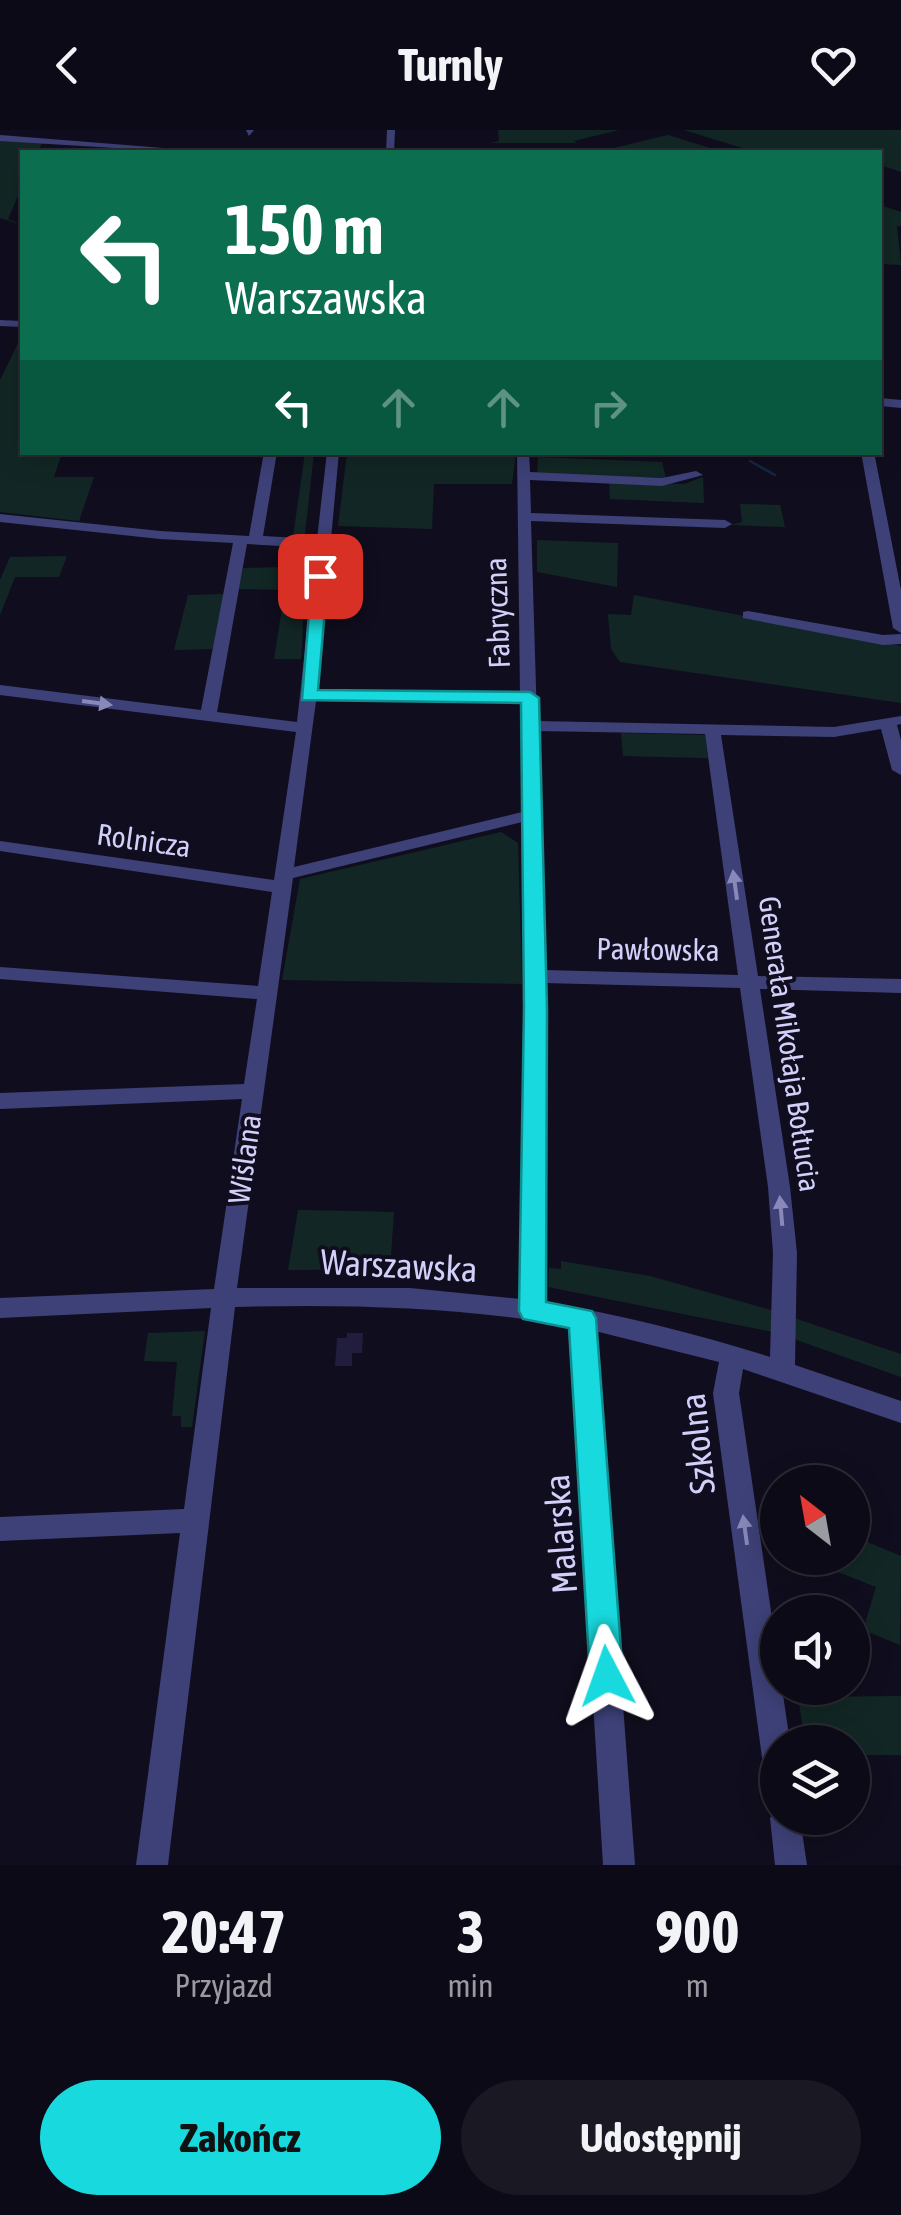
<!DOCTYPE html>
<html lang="pl">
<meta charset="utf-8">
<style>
body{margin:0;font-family:"Asap Condensed",sans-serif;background:#1a1823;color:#f1f3f6;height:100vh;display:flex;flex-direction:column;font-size:38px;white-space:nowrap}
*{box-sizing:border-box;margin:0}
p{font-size:32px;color:#9a9aa1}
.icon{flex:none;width:55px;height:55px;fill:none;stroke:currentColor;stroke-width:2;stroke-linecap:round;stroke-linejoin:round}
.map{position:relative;height:1735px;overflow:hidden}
.panel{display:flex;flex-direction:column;background:#0c0a16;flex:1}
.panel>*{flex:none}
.hud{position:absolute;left:20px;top:20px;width:862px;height:305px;border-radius:0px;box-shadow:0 5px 25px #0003,0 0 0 2px #2c2b35;background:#0b6e4f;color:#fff;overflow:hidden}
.needle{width:65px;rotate:329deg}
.tools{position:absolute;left:760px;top:1335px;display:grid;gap:20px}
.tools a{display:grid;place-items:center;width:110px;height:110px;border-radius:50%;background:#0c0a16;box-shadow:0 5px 25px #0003,0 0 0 2px #2c2b35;font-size:50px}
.pin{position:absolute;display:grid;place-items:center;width:85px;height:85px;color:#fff;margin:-42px;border-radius:20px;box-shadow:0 5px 15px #0006}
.me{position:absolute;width:110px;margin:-55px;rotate:356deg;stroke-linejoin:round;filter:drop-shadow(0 0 8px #0008)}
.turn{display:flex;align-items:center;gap:35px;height:210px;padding:0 40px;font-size:45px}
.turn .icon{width:130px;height:130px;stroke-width:2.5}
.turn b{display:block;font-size:70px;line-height:85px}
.lanes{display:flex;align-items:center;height:95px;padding:0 40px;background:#0003;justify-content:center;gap:50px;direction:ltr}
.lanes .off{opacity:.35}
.eta{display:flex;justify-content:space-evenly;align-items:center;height:170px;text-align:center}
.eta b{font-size:60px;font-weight:700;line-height:70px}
.button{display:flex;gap:20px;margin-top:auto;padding:20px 40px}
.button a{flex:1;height:115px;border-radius:60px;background:#18dade;color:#111;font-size:40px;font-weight:700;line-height:115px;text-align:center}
.button a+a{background:#1a1823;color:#f1f3f6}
header{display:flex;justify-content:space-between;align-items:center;height:130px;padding:0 40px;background:#0c0a16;font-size:45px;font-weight:700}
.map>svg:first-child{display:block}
</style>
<header><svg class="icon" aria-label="back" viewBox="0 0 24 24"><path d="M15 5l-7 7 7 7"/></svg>Turnly<svg class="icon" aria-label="heart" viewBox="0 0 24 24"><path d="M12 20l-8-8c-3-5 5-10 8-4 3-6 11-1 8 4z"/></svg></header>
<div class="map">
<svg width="901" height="1735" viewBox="0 0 901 1735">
<rect width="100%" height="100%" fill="#100e1e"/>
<!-- green -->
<g fill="#122725">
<path d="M498 0H619L574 11 577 13H490L499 11Z"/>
<path d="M684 0H901V42L880 35V22H755Z"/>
<path d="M668 5 723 22 605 20Z"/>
<path d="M0 9 42 13 38 22H22V57L8 89 22 95 0 88Z"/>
<path d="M880 75 901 82V96H897L901 135 880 134Z"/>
<path d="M22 205V322L62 323 54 347H94L79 391 0 382V250Z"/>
<path d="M305 323H314L305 404 293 407Z"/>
<path d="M347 323V322L516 323 512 354H434L432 399 338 396Z"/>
<path d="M538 327 662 332 666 348 537 344Z"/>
<path d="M703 347 704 373 610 369 609 352 684 354Z"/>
<path d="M740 374 780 375 785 397 731 395 742 392Z"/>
<path d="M537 410 618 413 617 457 537 442Z"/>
<path d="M292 418 313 422C300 453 305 493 301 529H274L285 460 239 459 243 438 288 437Z"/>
<path d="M67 426 59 447H15L0 485V450L10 427Z"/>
<path d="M226 464 215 519 174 520 188 465Z"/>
<path d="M634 465 901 516V573L620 532 611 519 608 484 631 485Z"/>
<path d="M621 603 705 605 708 628 623 626Z"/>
<path d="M501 702 518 713 522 854 282 850 300 749Z"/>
<path d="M298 1080 394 1082 390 1139 288 1140Z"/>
<path d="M561 1131 650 1146 778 1182V1203L548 1157 549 1138 561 1139Z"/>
<path d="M794 1188 901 1224V1247L794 1209Z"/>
<path d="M205 1201 192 1297H181V1286H172L177 1232 144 1231 148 1203Z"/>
<path d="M853 1406 901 1426 900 1515 863 1500 876 1457 833 1440 837 1428H852Z"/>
<path d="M901 1566V1625H853L852 1612H805L798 1567Z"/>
</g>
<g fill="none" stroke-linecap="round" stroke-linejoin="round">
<!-- stream -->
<path stroke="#142942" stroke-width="2.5" d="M750 331 775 345"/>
</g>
<!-- building -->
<path fill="#211d3d" d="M347 1203H363L362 1223H352V1236H335L337 1208H347Z"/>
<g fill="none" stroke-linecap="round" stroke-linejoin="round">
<!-- minor -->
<g fill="#3e4178" fill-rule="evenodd">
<path d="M246 0H254L249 6Z"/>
<path d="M387 0H395L394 22H386Z"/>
<path d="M0 5 176 19 180 22 0 11Z"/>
<path d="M0 190 22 191V197L0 196Z"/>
<path d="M880 268 901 270V278L880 276Z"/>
<path d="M264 322H277L263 406 317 409 327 322H339L317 561 520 563 517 322H529L530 342 662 348 696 341 703 345 662 356 530 350 531 383 725 390 732 394 725 398 531 391 537 591 834 597 901 586V594L897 595 901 610V645L892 640 881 599 834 607 721 605 758 846 901 849V863L760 859 790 1057 797 1123 795 1235 901 1271V1293L743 1239 739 1263 778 1529V1558H782L790 1612H778V1650L767 1646 763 1635 713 1263 719 1232 595 1201 635 1735H603L570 1196C459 1177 348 1174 235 1177L168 1735H136L180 1403 0 1411V1387L184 1379 211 1178 0 1188V1168L214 1159 242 969 0 979V963L244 954 257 869 0 849V837L258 856 272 762 0 721V711L274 750 296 602 0 565V555L201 580 233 413 160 409 0 392V384L160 401 249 406ZM247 414 316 418 297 592 217 582ZM316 571 520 573 522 682 294 737ZM537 601 705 604 738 845 544 840ZM522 692 525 878 521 1169 410 1158H237L293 748ZM544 853 740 858 768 1057 773 1123 770 1227C698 1204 622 1185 545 1172Z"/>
<path d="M861 322H874L901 460V503L893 498Z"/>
<path d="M748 481 883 505 901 504V514L883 515 743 488V482Z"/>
<path d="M778 1676V1688H800L807 1735H775L770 1688Z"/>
</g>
</g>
<!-- one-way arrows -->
<defs><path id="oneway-solid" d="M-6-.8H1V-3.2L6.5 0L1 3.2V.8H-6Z" transform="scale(2.5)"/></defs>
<g fill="#8888b9">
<use href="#oneway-solid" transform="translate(97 573) rotate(8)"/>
<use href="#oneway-solid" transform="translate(735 755) rotate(-98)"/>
<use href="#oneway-solid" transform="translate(781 1081) rotate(-95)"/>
<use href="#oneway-solid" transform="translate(745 1400) rotate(-98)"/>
</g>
<!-- route -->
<path fill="#18dade" stroke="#108e90" stroke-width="2.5" d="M320 441 328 446 318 560 530 562 539 568 547 878 546 1172 592 1181 596 1188 623 1546 618 1557 607 1562 595 1557 590 1546 569 1198 523 1189 519 1181 524 878 521 573 302 570 312 446Z"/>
<g text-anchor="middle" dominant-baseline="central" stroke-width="8" stroke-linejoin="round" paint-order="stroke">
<!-- street labels -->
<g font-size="30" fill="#d2d0fa" stroke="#100e1e">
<text transform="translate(497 483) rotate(-92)">Fabryczna</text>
<text transform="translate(144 710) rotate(8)">Rolnicza</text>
<text transform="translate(658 819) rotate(1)">Pawłowska</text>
<text transform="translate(790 914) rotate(82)">Generała Mikołaja Bołtucia</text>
<text transform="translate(244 1029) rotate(-82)">Wiślana</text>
</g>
<!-- near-street labels -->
<g font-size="35" fill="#d2d0fa" stroke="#100e1e">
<text transform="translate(399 1135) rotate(3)">Warszawska</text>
<text transform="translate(697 1314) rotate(-96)">Szkolna</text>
<text transform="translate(560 1404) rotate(-94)">Malarska</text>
</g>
</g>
</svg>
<div class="tools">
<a><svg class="needle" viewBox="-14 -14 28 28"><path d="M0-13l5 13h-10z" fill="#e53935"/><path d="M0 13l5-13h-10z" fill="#9a9aa1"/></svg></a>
<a><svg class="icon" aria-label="sound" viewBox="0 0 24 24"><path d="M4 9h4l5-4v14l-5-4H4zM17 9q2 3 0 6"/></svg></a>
<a><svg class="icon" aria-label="layers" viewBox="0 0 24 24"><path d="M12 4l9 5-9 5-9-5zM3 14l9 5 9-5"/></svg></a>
</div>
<div class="pin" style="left:320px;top:446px;background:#d93025"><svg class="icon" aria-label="arrive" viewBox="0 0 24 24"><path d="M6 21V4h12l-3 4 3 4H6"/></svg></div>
<svg class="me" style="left:607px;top:1546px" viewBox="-20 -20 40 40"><path d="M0-17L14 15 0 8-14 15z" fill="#18dade" stroke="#fff" stroke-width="4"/></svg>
<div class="hud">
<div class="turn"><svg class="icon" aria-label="left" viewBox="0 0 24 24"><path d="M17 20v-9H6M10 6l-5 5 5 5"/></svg><div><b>150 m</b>Warszawska</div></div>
<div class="lanes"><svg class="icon" aria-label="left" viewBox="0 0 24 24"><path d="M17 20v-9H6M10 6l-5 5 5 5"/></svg><svg class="icon off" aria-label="ahead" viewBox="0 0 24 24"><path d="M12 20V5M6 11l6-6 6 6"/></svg><svg class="icon off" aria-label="ahead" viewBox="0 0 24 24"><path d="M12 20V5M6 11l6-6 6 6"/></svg><svg class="icon off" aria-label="right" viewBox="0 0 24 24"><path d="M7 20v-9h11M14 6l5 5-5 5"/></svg></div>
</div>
</div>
<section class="panel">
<div class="eta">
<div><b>20:47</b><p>Przyjazd</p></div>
<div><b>3</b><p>min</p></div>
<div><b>900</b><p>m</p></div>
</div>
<div class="button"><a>Zakończ</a><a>Udostępnij</a></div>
</section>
